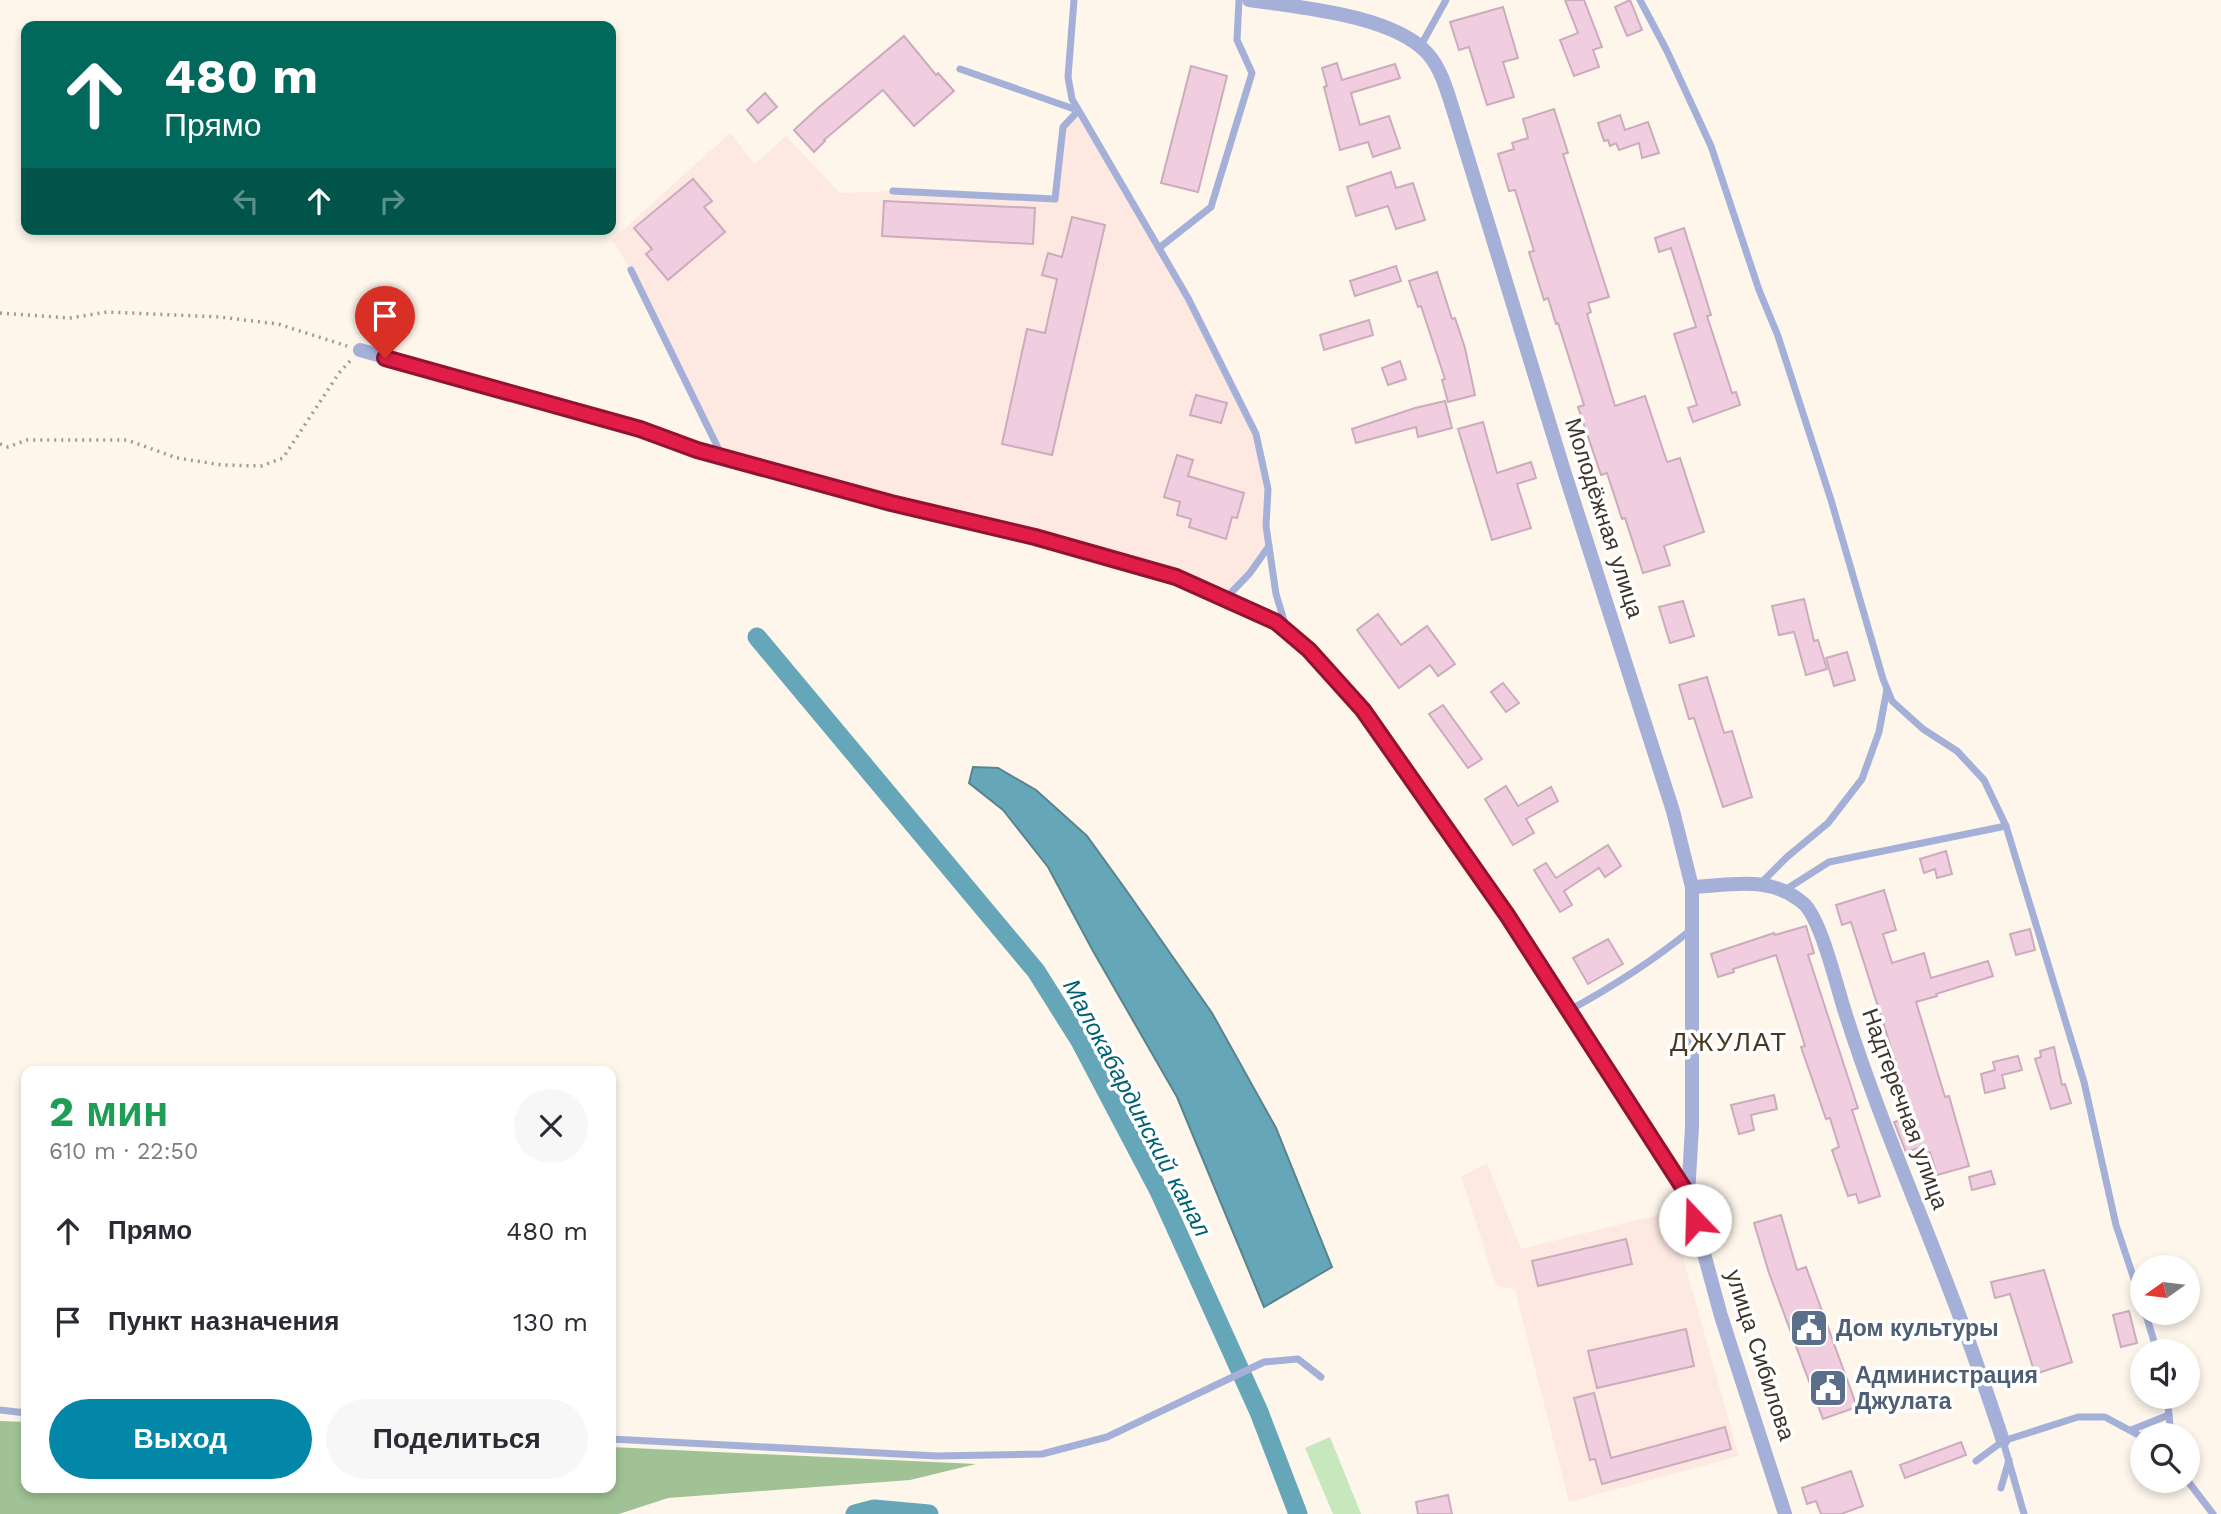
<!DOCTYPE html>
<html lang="ru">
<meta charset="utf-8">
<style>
body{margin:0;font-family:"Work Sans",sans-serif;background:#f7f7f7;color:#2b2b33;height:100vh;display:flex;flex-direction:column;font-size:26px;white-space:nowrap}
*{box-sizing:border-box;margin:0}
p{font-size:23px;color:#7c7c81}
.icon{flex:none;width:38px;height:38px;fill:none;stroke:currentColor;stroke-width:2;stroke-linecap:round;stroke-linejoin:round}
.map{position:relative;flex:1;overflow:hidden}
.panel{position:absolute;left:21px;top:1066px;width:595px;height:427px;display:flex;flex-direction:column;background:#fff;border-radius:14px;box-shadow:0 4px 10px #0003}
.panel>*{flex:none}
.banner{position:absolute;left:21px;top:21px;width:595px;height:214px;border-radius:14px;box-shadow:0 4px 10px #0003;background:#00695c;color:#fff;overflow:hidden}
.needle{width:46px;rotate:256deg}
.controls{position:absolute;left:2130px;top:1255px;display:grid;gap:14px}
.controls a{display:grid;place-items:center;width:70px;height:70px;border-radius:50%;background:#fff;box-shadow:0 4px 10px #0003;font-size:35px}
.pin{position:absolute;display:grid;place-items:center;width:60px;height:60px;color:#fff;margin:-72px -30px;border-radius:50% 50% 50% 0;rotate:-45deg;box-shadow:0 0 7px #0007}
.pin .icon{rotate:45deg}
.me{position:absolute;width:77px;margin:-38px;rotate:339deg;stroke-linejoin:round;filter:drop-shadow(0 0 5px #0008)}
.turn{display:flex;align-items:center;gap:24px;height:147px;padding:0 28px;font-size:32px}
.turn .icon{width:91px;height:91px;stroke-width:2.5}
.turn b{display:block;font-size:49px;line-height:60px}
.lanes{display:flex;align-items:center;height:66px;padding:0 28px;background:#0003;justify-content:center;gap:35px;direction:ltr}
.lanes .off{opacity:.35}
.round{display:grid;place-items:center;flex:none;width:74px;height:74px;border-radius:37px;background:#f7f7f7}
.summary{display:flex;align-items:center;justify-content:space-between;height:119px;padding:0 28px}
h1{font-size:42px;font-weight:700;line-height:52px;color:#1e9e55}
.action{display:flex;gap:14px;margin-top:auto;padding:14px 28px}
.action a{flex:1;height:80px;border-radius:42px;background:#0387a9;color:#fff;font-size:28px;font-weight:700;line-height:80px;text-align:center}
.action a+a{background:#f7f7f7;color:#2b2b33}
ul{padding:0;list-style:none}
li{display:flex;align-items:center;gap:21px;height:91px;padding:0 28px}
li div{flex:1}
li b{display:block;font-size:26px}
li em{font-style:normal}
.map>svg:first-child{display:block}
</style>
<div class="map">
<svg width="2221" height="1514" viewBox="0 0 2221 1514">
<rect width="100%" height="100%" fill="#fef6eb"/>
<!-- industrial -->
<g fill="#fde8e2">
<path d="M1078 111 1188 298 1256 434 1268 489 1269 546 1226 598 1176 577 723 457 631 270 612 240 730 133 755 164 786 136 840 193 893 191 1054 199 1063 127Z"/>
<path d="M1487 1163 1521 1249 1670 1212 1739 1456 1569 1502 1515 1290 1496 1285 1461 1177Z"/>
</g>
<!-- green -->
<path fill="#c7e7bd" d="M1330 1437 1361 1514H1333L1305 1448Z"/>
<!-- forest -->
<path fill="#a0c295" d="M0 1421 26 1422V1488H611V1447L976 1464 910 1480 668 1498 619 1514H0Z"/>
<!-- water -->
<path fill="#65a6b9" stroke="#59848e" stroke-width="2" d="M973 767 998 768 1036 790 1087 836 1126 890 1212 1013 1276 1128 1332 1267 1264 1307 1177 1097 1093 951 1048 867 1003 810 969 783Z"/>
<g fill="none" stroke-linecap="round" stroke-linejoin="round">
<!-- canal -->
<g stroke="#65a6b9" stroke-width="19">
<path d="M757 637 1036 971 1080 1041 1159 1191 1259 1412 1298 1514"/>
<path d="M855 1514 874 1509 929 1514"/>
</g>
</g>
<!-- building -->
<g fill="#f0cedf" stroke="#ccacbc" stroke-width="2">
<path d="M1565 0H1584L1602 47 1593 50 1599 67 1574 76 1560 40 1578 33Z"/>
<path d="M1630 0 1642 30 1627 36 1615 7Z"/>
<path d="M1503 7 1518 58 1503 62 1514 97 1487 105 1469 47 1459 50 1450 22Z"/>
<path d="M904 36 936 75 938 73 954 91 914 126 883 90 824 140 825 141 814 152 794 130 819 107Z"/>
<path d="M1337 63 1342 80 1395 64 1400 78 1351 93 1360 125 1389 116 1400 148 1373 157 1368 142 1340 150 1324 87 1327 86 1322 68Z"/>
<path d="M1191 66 1227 76 1198 192 1161 183Z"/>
<path d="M765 93 777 107 758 123 747 110Z"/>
<path d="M1554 109 1568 153 1563 154 1609 297 1588 303 1591 312 1587 314 1615 406 1645 396 1667 462 1680 458 1704 532 1664 546 1670 565 1643 573 1625 518 1622 519 1607 473 1601 475 1578 407 1584 405 1558 323 1556 324 1548 298 1544 300 1529 252 1534 251 1515 190 1509 191 1498 154 1514 149 1512 143 1528 138 1523 119Z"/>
<path d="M1620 115 1625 130 1648 122 1659 153 1642 158 1639 143 1619 150 1616 143 1610 146 1608 140 1604 141 1598 123Z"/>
<path d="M1391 172 1396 188 1413 183 1425 220 1396 229 1388 206 1356 216 1347 187Z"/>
<path d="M693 179 712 201 704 207 725 232 668 280 646 254 652 249 634 228Z"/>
<path d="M884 201 1035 208 1033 244 882 236Z"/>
<path d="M1072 217 1105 225 1052 455 1002 444 1027 329 1045 333 1057 279 1042 275 1048 253 1062 257Z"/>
<path d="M1684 228 1711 315 1707 316 1732 393 1736 392 1740 405 1693 422 1688 408 1697 405 1674 334 1696 327 1671 248 1659 252 1655 238Z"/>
<path d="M1396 266 1401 281 1355 296 1350 281Z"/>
<path d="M1437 272 1452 319 1455 318 1465 348 1475 395 1448 402 1442 380 1445 379 1421 306 1418 307 1409 281Z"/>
<path d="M1369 320 1373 335 1324 350 1320 335Z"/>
<path d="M1400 361 1406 379 1388 385 1382 368Z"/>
<path d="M1196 395 1227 403 1221 423 1190 415Z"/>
<path d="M1445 401 1452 428 1418 437 1416 427 1356 443 1352 429 1415 408Z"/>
<path d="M1483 422 1497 473 1531 462 1536 478 1517 484 1531 528 1492 540 1458 429Z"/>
<path d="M1177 455 1193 460 1188 476 1244 493 1237 518 1232 517 1226 539 1189 527 1191 519 1177 515 1180 502 1164 497Z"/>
<path d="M1804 599 1814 641 1818 640 1827 669 1806 675 1794 632 1779 635 1772 606Z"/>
<path d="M1683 601 1694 636 1670 643 1659 607Z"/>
<path d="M1378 614 1401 645 1427 626 1455 664 1438 676 1430 665 1399 688 1357 630Z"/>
<path d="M1847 652 1855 680 1834 686 1826 658Z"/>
<path d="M1707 677 1724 733 1732 731 1752 797 1723 807 1694 718 1689 719 1679 685Z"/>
<path d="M1503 683 1519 703 1506 712 1491 692Z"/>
<path d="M1443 705 1482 759 1468 768 1429 714Z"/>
<path d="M1506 786 1518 806 1551 787 1558 801 1526 819 1534 833 1513 845 1485 799Z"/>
<path d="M1608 845 1621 866 1605 877 1599 868 1564 891 1572 905 1560 912 1534 870 1546 863 1556 878Z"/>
<path d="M1946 851 1952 874 1937 878 1935 869 1924 873 1920 859Z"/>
<path d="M1884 890 1896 930 1883 934 1892 963 1924 953 1931 978 1988 961 1993 976 1936 994 1937 996 1916 1002 1945 1097 1949 1096 1969 1166 1937 1175 1930 1152 1925 1154 1922 1147 1906 1152 1894 1122 1909 1118 1906 1108 1910 1107 1851 922 1842 925 1836 905Z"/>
<path d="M1806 926 1814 953 1808 955 1858 1108 1852 1110 1880 1196 1859 1203 1856 1194 1848 1196 1832 1150 1839 1147 1830 1118 1826 1119 1801 1047 1805 1046 1776 955 1733 969 1734 972 1718 977 1711 954 1774 933 1775 935Z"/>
<path d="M2030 929 2035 950 2016 955 2010 934Z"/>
<path d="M1608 939 1623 964 1588 984 1573 958Z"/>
<path d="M2054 1047 2062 1085 2065 1084 2071 1103 2051 1109 2035 1059 2041 1057 2040 1051Z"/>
<path d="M2018 1056 2022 1070 2002 1075 2005 1088 1985 1093 1981 1074 1995 1070 1993 1062Z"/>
<path d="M1774 1095 1777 1109 1751 1115 1754 1130 1739 1134 1731 1105Z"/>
<path d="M1991 1171 1995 1184 1972 1190 1969 1177Z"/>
<path d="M1781 1215 1797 1270 1806 1267 1857 1407 1823 1419 1769 1273 1754 1223Z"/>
<path d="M1626 1239 1632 1264 1538 1286 1532 1261Z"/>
<path d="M2044 1270 2072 1362 2035 1374 2010 1294 1995 1298 1991 1282Z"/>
<path d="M2129 1311 2137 1343 2121 1347 2113 1315Z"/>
<path d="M1686 1329 1694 1366 1597 1388 1588 1351Z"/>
<path d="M1594 1393 1611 1458 1725 1427 1731 1449 1602 1484 1595 1459 1590 1460 1574 1398Z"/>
<path d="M1961 1442 1966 1455 1905 1478 1900 1465Z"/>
<path d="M1851 1471 1863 1506 1841 1514H1821L1816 1501 1807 1504 1802 1488Z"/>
<path d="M1448 1495 1452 1514H1418L1416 1502Z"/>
</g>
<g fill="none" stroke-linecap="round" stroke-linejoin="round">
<!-- path -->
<g stroke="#a29a8f" stroke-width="3.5" stroke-dasharray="2 5" stroke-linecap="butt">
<path d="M0 313 70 318 107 312 220 317 278 324 347 346"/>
<path d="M0 444 8 447 27 440H127L177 458 222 465 261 466 283 458 339 373 350 361"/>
</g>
<!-- service -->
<g stroke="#a5b0d8" stroke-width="7">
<path d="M1074 0 1068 77 1072 99 1188 298 1256 434 1268 489 1266 526 1276 594 1286 627"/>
<path d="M1640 0 1667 51 1711 146 1759 290 1778 336 1831 500 1883 679 1892 701 1923 729 1957 751 1984 780 2006 826 2084 1082 2116 1225 2142 1303"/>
<path d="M1420 47 1446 0"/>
<path d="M960 69 1077 110"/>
<path d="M893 191 1055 199 1063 127 1078 111"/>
<path d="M1159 248 1211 207 1252 73 1237 40 1239 0"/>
<path d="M631 270 722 456"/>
<path d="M1226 598 1250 573 1269 546"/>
<path d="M1761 883 1787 857 1828 823 1862 779 1879 732 1887 689"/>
<path d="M1785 890 1829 862 2006 826"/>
<path d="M1568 1011C1612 987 1653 961 1692 929"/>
<path d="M2145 1312 2157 1351"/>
<path d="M2167 1396 2171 1435"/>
<path d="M0 1410 26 1413"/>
<path d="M2131 1430 2169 1415"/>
<path d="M611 1439 937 1456 1042 1454 1107 1437 1264 1362 1298 1359 1321 1377"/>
<path d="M2003 1441 2024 1514"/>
<path d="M1976 1461 2003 1441 2078 1417H2105L2142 1437"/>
<path d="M2187 1480 2213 1514"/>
<path d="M2001 1488 2009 1460"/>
</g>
<!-- minor -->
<g stroke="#a5b0d8" stroke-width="14">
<path d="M1249 0C1298 7 1394 15 1428 54 1443 71 1449 98 1456 119L1565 474 1673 811 1692 887V1127L1688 1195"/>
<path d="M360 350 640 429 697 450 891 503 1035 537 1176 577 1276 622 1309 650 1363 710 1507 915 1688 1195 1721 1316 1785 1514"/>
<path d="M1692 887C1732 885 1770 875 1803 903 1821 918 1837 988 1845 1012 1879 1120 1926 1224 1965 1331 1978 1367 1991 1404 2003 1441"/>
</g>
</g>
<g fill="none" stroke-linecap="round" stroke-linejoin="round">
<defs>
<path id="route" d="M385 358 640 429 697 450 891 503 1035 537 1176 577 1276 622 1309 650 1363 710 1507 915 1688 1195 1695 1220"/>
</defs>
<!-- route casing -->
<use href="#route" stroke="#92132f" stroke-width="18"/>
<!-- route -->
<use href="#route" stroke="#e11d48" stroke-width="12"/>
</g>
<!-- icons -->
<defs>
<symbol id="civic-square" viewBox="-11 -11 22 22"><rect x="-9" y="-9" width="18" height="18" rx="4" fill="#5c6f8a" stroke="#fff"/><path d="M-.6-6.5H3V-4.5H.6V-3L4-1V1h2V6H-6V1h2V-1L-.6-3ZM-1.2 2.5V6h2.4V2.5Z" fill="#fff"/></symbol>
</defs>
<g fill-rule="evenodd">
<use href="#civic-square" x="1787" y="1306" width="44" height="44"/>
<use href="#civic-square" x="1806" y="1366" width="44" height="44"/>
</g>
<g text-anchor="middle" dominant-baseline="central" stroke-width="7" stroke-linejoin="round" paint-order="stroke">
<!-- street labels -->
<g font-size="23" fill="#3d352a" stroke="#fff">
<text transform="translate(1604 518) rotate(72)">Молодёжная улица</text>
<text transform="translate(1905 1109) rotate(70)">Надтеречная улица</text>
<text transform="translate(1760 1355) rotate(72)">улица Сибилова</text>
</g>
<!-- service labels -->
<g font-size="23" font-weight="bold" fill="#4e5e75" stroke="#fff" text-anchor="start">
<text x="1836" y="1328">Дом культуры</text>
<text x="1855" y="1375">Администрация<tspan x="1855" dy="26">Джулата</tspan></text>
</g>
<!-- water labels -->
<g font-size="24" font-style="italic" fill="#005f73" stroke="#fff">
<text transform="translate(1137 1108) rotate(62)">Малокабардинский канал</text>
</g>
<!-- quarter labels -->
<g font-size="26" letter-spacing="2" fill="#483920" stroke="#fff">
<text x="1729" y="1042">ДЖУЛАТ</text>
</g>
</g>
</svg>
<div class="controls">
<a><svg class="needle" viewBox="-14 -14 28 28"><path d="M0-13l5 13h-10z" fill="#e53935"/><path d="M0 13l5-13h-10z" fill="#7c7c81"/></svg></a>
<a><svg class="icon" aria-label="sound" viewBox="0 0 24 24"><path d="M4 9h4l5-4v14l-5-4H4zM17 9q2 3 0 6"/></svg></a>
<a><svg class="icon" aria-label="search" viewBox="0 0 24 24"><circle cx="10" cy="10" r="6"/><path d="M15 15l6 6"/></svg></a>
</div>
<div class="pin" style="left:385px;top:358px;background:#d93025"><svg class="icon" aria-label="arrive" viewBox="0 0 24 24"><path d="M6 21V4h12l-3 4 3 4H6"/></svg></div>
<svg class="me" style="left:1695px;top:1220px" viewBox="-20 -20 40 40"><circle r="19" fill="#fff"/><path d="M0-13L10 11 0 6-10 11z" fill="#e11d48"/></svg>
<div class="banner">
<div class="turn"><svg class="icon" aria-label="ahead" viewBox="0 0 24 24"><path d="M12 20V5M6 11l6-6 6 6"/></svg><div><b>480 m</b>Прямо</div></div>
<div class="lanes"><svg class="icon off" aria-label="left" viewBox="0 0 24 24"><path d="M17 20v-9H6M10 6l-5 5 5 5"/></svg><svg class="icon" aria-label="ahead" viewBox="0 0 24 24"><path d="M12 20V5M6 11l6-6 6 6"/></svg><svg class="icon off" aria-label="right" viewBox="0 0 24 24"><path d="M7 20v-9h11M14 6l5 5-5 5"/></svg></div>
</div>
<section class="panel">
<div class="summary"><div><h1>2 мин</h1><p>610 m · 22:50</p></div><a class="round"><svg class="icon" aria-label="close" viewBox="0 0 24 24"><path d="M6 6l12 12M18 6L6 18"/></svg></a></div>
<ul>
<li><svg class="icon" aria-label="ahead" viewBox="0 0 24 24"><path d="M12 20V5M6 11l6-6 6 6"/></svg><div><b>Прямо</b></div><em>480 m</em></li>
<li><svg class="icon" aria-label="arrive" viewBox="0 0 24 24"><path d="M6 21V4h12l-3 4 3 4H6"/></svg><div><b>Пункт назначения</b></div><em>130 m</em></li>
</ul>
<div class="action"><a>Выход</a><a>Поделиться</a></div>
</section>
</div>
